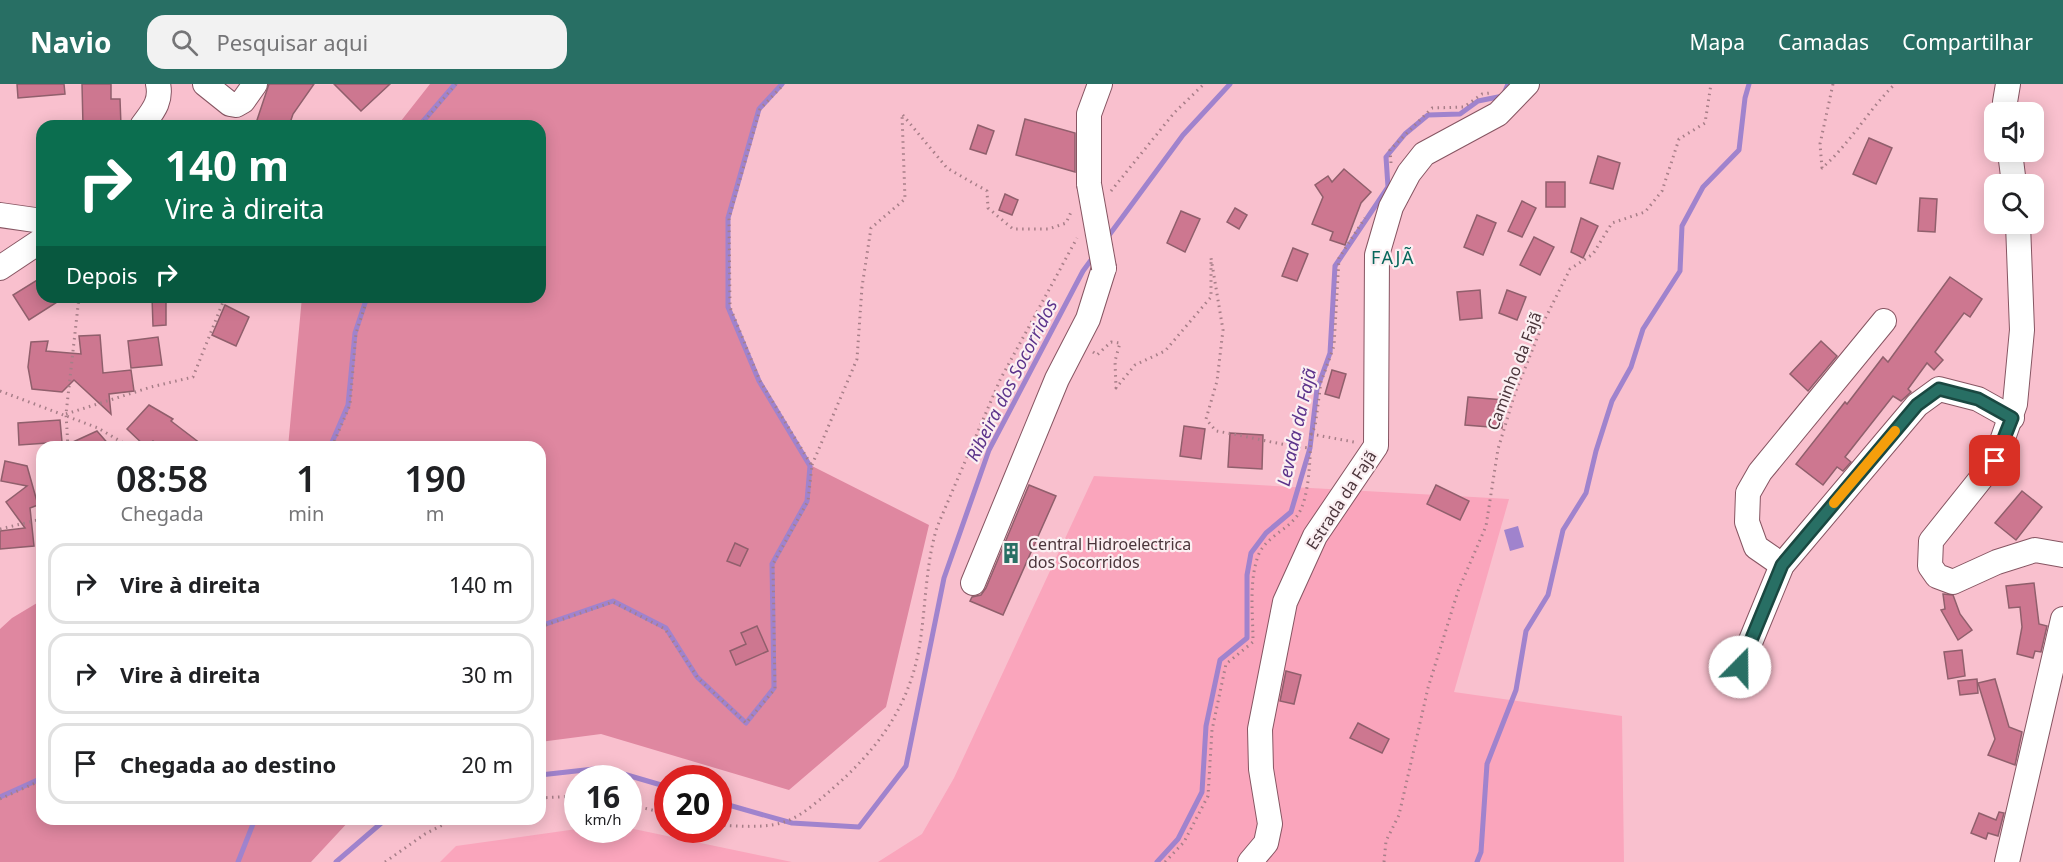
<!DOCTYPE html>
<html lang="pt">
<meta charset="utf-8">
<style>
body{margin:0;font-family:"Noto Sans",sans-serif;background:#f2f2f2;color:#202124;height:100vh;display:flex;flex-direction:column;font-size:22px;white-space:nowrap}
*{box-sizing:border-box;margin:0}
p{font-size:20px;color:#757577}
.icon{flex:none;width:33px;height:33px;fill:none;stroke:currentColor;stroke-width:2;stroke-linecap:round;stroke-linejoin:round}
.map{position:relative;flex:1;overflow:hidden}
.drawer{position:absolute;left:36px;top:357px;width:510px;height:384px;display:flex;flex-direction:column;background:#fff;border-radius:18px;box-shadow:0 3px 15px #0003}
.drawer>*{flex:none}
.guide{position:absolute;left:36px;top:36px;width:510px;height:183px;border-radius:18px;box-shadow:0 3px 15px #0003;background:#0b6e4f;color:#fff;overflow:hidden}
.controls{position:absolute;left:1984px;top:18px;display:grid;gap:12px}
.controls a{display:grid;place-items:center;width:60px;height:60px;border-radius:12px;background:#fff;box-shadow:0 3px 15px #0003;font-size:30px}
.speed{position:absolute;left:564px;top:681px;display:flex;gap:12px;font-size:30px;font-weight:700;text-align:center}
.speed>*{display:grid;place-content:center;width:78px;height:78px;border-radius:50%;background:#fff;box-shadow:0 3px 15px #0003;line-height:1}
.speed small{font-size:15px;font-weight:400}
.speed .limit{border:9px solid #d22;background:#fff;color:#111}
.pin{position:absolute;display:grid;place-items:center;width:51px;height:51px;color:#fff;margin:-26px;border-radius:12px;box-shadow:0 3px 9px #0006}
.me{position:absolute;width:66px;margin:-33px;rotate:22deg;stroke-linejoin:round;filter:drop-shadow(0 0 4px #0008)}
.turn{display:flex;align-items:center;gap:21px;height:126px;padding:0 30px;font-size:27px}
.turn .icon{width:78px;height:78px;stroke-width:2.5}
.turn b{display:block;font-size:42px;line-height:51px}
.then{display:flex;align-items:center;height:57px;padding:0 30px;background:#0003;gap:12px;font-size:22px}
.eta{display:flex;justify-content:space-evenly;align-items:center;height:102px;text-align:center}
.eta b{font-size:36px;font-weight:600;line-height:42px}
ul{padding:0;list-style:none}
li{display:flex;align-items:center;gap:18px;height:81px;margin:0 12px 9px;padding:0 18px;border:3px solid #e0e0e0;border-radius:18px}
li div{flex:1}
li b{display:block;font-size:22px}
li em{font-style:normal}
header{display:flex;align-items:center;gap:36px;box-sizing:border-box;height:84px;padding:0 30px;background:#286f64;color:#fff}
header strong{font-size:28px}
nav{display:flex;gap:33px;margin-inline-start:auto;font-size:21px}
.search{width:420px;height:54px;background:#f2f2f2;display:flex;align-items:center;gap:15px;box-sizing:border-box;padding:0 21px;border-radius:18px;color:#757577;font-size:22px}
.map>svg:first-child{display:block}
</style>
<header>
<strong>Navio</strong>
<div class="search"><svg class="icon" aria-label="search" viewBox="0 0 24 24"><circle cx="10" cy="10" r="6"/><path d="M15 15l6 6"/></svg>Pesquisar aqui</div>
<nav><a>Mapa</a><a>Camadas</a><a>Compartilhar</a></nav>
</header>
<div class="map">
<svg width="2063" height="778" viewBox="0 0 2063 778">
<rect width="100%" height="100%" fill="#f9c0ce"/>
<!-- green -->
<g fill="#faa5bc">
<path d="M1094 392 1509 415 1454 608 1622 632 1624 778H878L922 750 954 694Z"/>
<path d="M629 744 792 778H440L456 762 577 745Z"/>
</g>
<!-- forest -->
<g fill="#df87a0">
<path d="M430 0H784L760 25 729 134 730 223 760 297 812 382 929 441 886 623 789 706 601 650 540 658V363H288L302 213H540V42H397Z"/>
<path d="M42 516V735H351L311 778H0V545L12 534Z"/>
</g>
<!-- water -->
<path fill="#a083cd" d="M1518 442 1524 463 1510 467 1504 446Z"/>
<g fill="none" stroke-linecap="round" stroke-linejoin="round">
<!-- stream -->
<g stroke="#a083cd" stroke-width="5">
<path d="M419 42 455 0"/>
<path d="M1107 154 1183 51 1230 0"/>
<path d="M330 363 348 321 355 249 367 213"/>
<path d="M540 542 613 517 666 544 697 593 746 639 774 604 772 480 807 417 810 382 759 297 728 223V134L759 25 782 0"/>
<path d="M540 691 603 684 668 703"/>
<path d="M0 713 42 694"/>
<path d="M718 718 792 739 859 743 906 682 944 494 989 366 1083 187 1094 172"/>
<path d="M238 778 255 735"/>
<path d="M336 778 386 735"/>
<path d="M1157 778 1178 755 1202 708 1206 642 1220 576 1247 554V491L1251 469 1266 449 1291 428 1310 364 1317 305 1330 269 1335 182 1388 103 1386 73 1405 50 1428 31 1460 30 1478 17 1503 12 1508 0"/>
<path d="M1477 778 1481 768 1487 680 1516 606 1526 547 1548 511 1563 446 1586 409 1596 367 1612 317 1631 283 1643 245 1680 187 1682 142 1703 103 1739 66 1745 14 1749 0"/>
</g>
</g>
<!-- building -->
<g fill="#cd7790" stroke="#905f6c" stroke-width="1.5">
<path d="M17 0H64L65 10 18 14Z"/>
<path d="M82 0H111V15H120L121 42H83Z"/>
<path d="M269 0H314L293 30 289 42H255Z"/>
<path d="M334 0H390L361 27Z"/>
<path d="M1025 35 1075 49V88L1016 71Z"/>
<path d="M978 41 994 47 986 70 970 65Z"/>
<path d="M1869 54 1892 64 1876 100 1853 90Z"/>
<path d="M1598 72 1620 79 1613 105 1590 99Z"/>
<path d="M1344 85 1371 108 1361 119 1345 161 1330 156 1333 148 1312 140 1323 113 1315 101 1328 92 1332 98Z"/>
<rect x="1546" y="98" width="19" height="25"/>
<path d="M1005 110 1018 116 1012 131 999 126Z"/>
<path d="M1920 114 1937 115 1935 148 1918 147Z"/>
<path d="M1522 117 1536 124 1522 153 1508 147Z"/>
<path d="M1235 124 1247 131 1239 145 1227 138Z"/>
<path d="M1181 127 1200 135 1185 168 1167 159Z"/>
<path d="M1477 131 1496 139 1483 171 1464 163Z"/>
<path d="M1581 134 1598 142 1583 174 1571 168Z"/>
<path d="M1534 153 1554 163 1540 191 1520 181Z"/>
<path d="M1293 164 1308 170 1297 197 1282 192Z"/>
<path d="M42 193V213H65L29 236 13 211Z"/>
<path d="M1950 193 1982 215 1970 233 1964 229 1935 268 1943 276 1934 286 1927 279 1908 305 1911 308 1901 317 1893 312 1845 373 1851 378 1843 387 1837 383 1823 401 1796 380 1845 318 1847 320 1883 273 1888 278Z"/>
<path d="M1480 206 1482 234 1460 236 1457 208Z"/>
<path d="M1507 206 1526 213 1517 236 1499 229Z"/>
<path d="M152 213H166V241L153 242Z"/>
<path d="M225 221 249 233 236 262 212 251Z"/>
<path d="M100 251 103 289 131 286 134 307 109 310 111 330 74 296 62 308 32 305 28 283 31 258 48 257 46 267 81 270 79 252Z"/>
<path d="M158 253 162 281 131 284 128 257Z"/>
<path d="M1821 257 1837 272 1808 307 1790 290Z"/>
<path d="M1332 286 1346 290 1339 314 1325 310Z"/>
<path d="M1468 313 1504 316 1502 344 1465 341Z"/>
<path d="M149 321 173 335 171 337 205 363H161L153 357 146 363 127 345Z"/>
<path d="M60 336 62 358 19 361 18 339Z"/>
<path d="M1184 342 1205 345 1201 375 1180 372Z"/>
<path d="M97 347 111 363H62Z"/>
<path d="M1230 349 1263 351 1262 385 1228 383Z"/>
<path d="M5 377 27 382 38 421 30 424 34 462 0 465V447L25 444 6 418 27 402 1 397Z"/>
<path d="M1029 401 1056 412 1003 531 970 517 972 513 981 511 986 504Z"/>
<path d="M1436 401 1469 417 1460 436 1427 420Z"/>
<path d="M2022 407 2042 423 2016 456 1995 439Z"/>
<path d="M735 459 748 465 740 482 727 477Z"/>
<path d="M2034 499 2039 540 2047 542 2041 568 2035 567 2033 574 2017 570 2022 543 2020 523 2009 524 2006 502Z"/>
<path d="M1943 510 1953 511 1960 530 1972 546 1958 556 1941 526 1945 525Z"/>
<path d="M757 542 768 567 736 581 730 567 746 560 741 549Z"/>
<path d="M1962 566 1965 592 1948 595 1944 568Z"/>
<path d="M1286 587 1301 591 1294 620 1280 617Z"/>
<path d="M1977 595 1978 609 1960 611 1958 597Z"/>
<path d="M1995 595 2009 643 2022 648 2015 681 1988 671 1995 655 1978 599Z"/>
<path d="M1358 639 1389 655 1382 669 1350 654Z"/>
<path d="M1999 728 2004 729 1998 752 1988 749 1986 755 1971 749 1979 729 1996 736Z"/>
</g>
<g fill="none" stroke-linecap="round" stroke-linejoin="round">
<defs>
<g id="minor">
<path d="M205 0 230 20 236 21 243 17 255 0"/>
<path d="M2006 28 2005 18 2008 0"/>
<path d="M142 42C152 28 162 18 158 0"/>
<path d="M2010 68 2014 100"/>
<path d="M1089 100V30L1100 0"/>
<path d="M0 131 42 137"/>
<path d="M2018 140 2022 246 2015 320 1995 377 1931 457 1930 482 1937 492 1953 498 1997 478 2035 466 2063 471"/>
<path d="M0 184 42 156"/>
<path d="M1782 481 1756 463 1747 438 1748 409 1760 388 1884 237"/>
<path d="M973 499 1057 295 1088 235 1104 184"/>
<path d="M1740 583 1782 481 1917 321 1939 305 1978 315 2012 334"/>
<path d="M1250 778 1266 759 1270 740 1261 685 1260 645 1285 518 1315 452 1376 362 1377 171 1391 123 1409 89 1424 70 1498 30 1527 0"/>
<path d="M2007 778 2063 535"/>
</g>
</defs>
<!-- minor casing -->
<use href="#minor" stroke="#865562" stroke-width="26"/>
<!-- path -->
<g stroke="#a77e88" stroke-width="3" stroke-dasharray="1.5 4.5" stroke-linecap="butt">
<path d="M1833 0 1820 60 1822 84C1850 60 1868 26 1895 0"/>
<path d="M420 42 456 0"/>
<path d="M1391 79 1390 66 1432 24 1464 23 1482 10 1490 9"/>
<path d="M1111 107 1174 29 1204 0"/>
<path d="M1093 268 1097 271 1111 258 1120 259 1115 277 1116 304 1135 281 1165 267 1211 213V174L1223 246 1217 297 1206 335 1216 347C1248 352 1278 361 1310 364"/>
<path d="M0 307 98 344 130 363"/>
<path d="M66 330 151 303 193 293 225 213"/>
<path d="M1311 350 1354 358"/>
<path d="M68 363 66 330 79 213"/>
<path d="M332 363 350 321 356 249 368 213"/>
<path d="M812 381 857 275 862 203 871 144 905 115 902 30 947 84 987 107 988 124 1013 145H1049L1066 139 1072 126"/>
<path d="M0 445 42 435"/>
<path d="M540 543 613 518 665 545 698 594 746 639 775 605 773 480 808 417 812 382 760 297 730 223 729 134 760 25 784 0"/>
<path d="M540 714 578 712"/>
<path d="M0 715 42 696"/>
<path d="M628 720 668 730"/>
<path d="M718 741C740 742 766 745 787 737 803 731 818 717 831 706 876 667 908 625 919 565 926 524 925 483 937 443L1000 296 1077 154"/>
<path d="M385 778 425 750 454 735"/>
<path d="M1165 778 1184 758 1208 712 1212 646 1226 580 1253 558C1253 531 1249 501 1257 475 1263 454 1285 448 1297 432 1310 415 1310 371 1311 350L1315 343 1321 298 1334 262 1339 174 1365 134"/>
<path d="M1384 778 1386 757 1399 731 1428 604 1458 507 1486 442 1498 365 1515 309 1544 237 1570 185 1593 170 1612 139 1645 128 1662 107 1679 55 1705 39 1711 0"/>
</g>
<!-- minor -->
<use href="#minor" stroke="#fff" stroke-width="24"/>
<defs>
<path id="minor-bridge" d="M1089 100 1104 184"/>
</defs>
<!-- minor-bridge casing -->
<use href="#minor-bridge" stroke="#865562" stroke-width="26" stroke-linecap="butt"/>
<!-- minor-bridge -->
<use href="#minor-bridge" stroke="#fff" stroke-width="24"/>
</g>
<g fill="none" stroke-linecap="round" stroke-linejoin="round">
<defs>
<path id="route" d="M1740 583 1782 481 1917 321 1939 305 1978 315 2012 334 1995 377"/>
</defs>
<!-- route casing -->
<use href="#route" stroke="#1a4841" stroke-width="15"/>
<!-- route -->
<use href="#route" stroke="#286f64" stroke-width="10"/>
<!-- slow -->
<path stroke="#f59e0b" stroke-width="10" d="M1834 419 1895 347"/>
</g>
<!-- icons -->
<defs>
<symbol id="building-bare" viewBox="-9 -9 18 18"><path d="M-4-6H4V6H1V3H-1V6H-4ZM-2.5-4.3h1.7v1.8h-1.7ZM.8-4.3h1.7v1.8H.8ZM-2.5-1h1.7V.8h-1.7ZM.8-1h1.7V.8H.8Z" fill="#286f64" stroke="#fbeff2" stroke-width="2.5" paint-order="stroke"/></symbol>
</defs>
<g fill-rule="evenodd">
<use href="#building-bare" x="996" y="454" width="30" height="30"/>
</g>
<g text-anchor="middle" dominant-baseline="central" stroke-width="4.5" stroke-linejoin="round" paint-order="stroke">
<!-- street labels -->
<g font-size="16" fill="#4b353b" stroke="#fbeff2">
<text transform="translate(1514 287) rotate(-69)">Caminho da Fajã</text>
<text transform="translate(1341 416) rotate(-57)">Estrada da Fajã</text>
</g>
<!-- poi labels -->
<g font-size="16" fill="#4b353b" stroke="#fbeff2" text-anchor="start">
<text x="1028" y="460">Central Hidroelectrica<tspan x="1028" dy="18">dos Socorridos</tspan></text>
</g>
<!-- neighbourhood labels -->
<g font-size="18" letter-spacing="1.5" fill="#08665b" stroke="#fbeff2">
<text x="1393" y="173">FAJÃ</text>
</g>
<!-- water labels -->
<g font-size="18" font-style="italic" fill="#5c338b" stroke="#fbeff2">
<text transform="translate(1011 296) rotate(-63)">Ribeira dos Socorridos</text>
<text transform="translate(1296 343) rotate(-77)">Levada da Fajã</text>
</g>
</g>
</svg>
<div class="controls">
<a><svg class="icon" aria-label="sound" viewBox="0 0 24 24"><path d="M4 9h4l5-4v14l-5-4H4zM17 9q2 3 0 6"/></svg></a>
<a><svg class="icon" aria-label="search" viewBox="0 0 24 24"><circle cx="10" cy="10" r="6"/><path d="M15 15l6 6"/></svg></a>
</div>
<div class="speed"><div>16<small>km/h</small></div><div class="limit">20</div></div>
<div class="pin" style="left:1995px;top:377px;background:#d93025"><svg class="icon" aria-label="arrive" viewBox="0 0 24 24"><path d="M6 21V4h12l-3 4 3 4H6"/></svg></div>
<svg class="me" style="left:1740px;top:583px" viewBox="-20 -20 40 40"><circle r="19" fill="#fff"/><path d="M0-13L10 11 0 6-10 11z" fill="#286f64"/></svg>
<div class="guide">
<div class="turn"><svg class="icon" aria-label="right" viewBox="0 0 24 24"><path d="M7 20v-9h11M14 6l5 5-5 5"/></svg><div><b>140 m</b>Vire à direita</div></div>
<div class="then">Depois<svg class="icon" aria-label="right" viewBox="0 0 24 24"><path d="M7 20v-9h11M14 6l5 5-5 5"/></svg></div>
</div>
<section class="drawer">
<div class="eta">
<div><b>08:58</b><p>Chegada</p></div>
<div><b>1</b><p>min</p></div>
<div><b>190</b><p>m</p></div>
</div>
<ul>
<li><svg class="icon" aria-label="right" viewBox="0 0 24 24"><path d="M7 20v-9h11M14 6l5 5-5 5"/></svg><div><b>Vire à direita</b></div><em>140 m</em></li>
<li><svg class="icon" aria-label="right" viewBox="0 0 24 24"><path d="M7 20v-9h11M14 6l5 5-5 5"/></svg><div><b>Vire à direita</b></div><em>30 m</em></li>
<li><svg class="icon" aria-label="arrive" viewBox="0 0 24 24"><path d="M6 21V4h12l-3 4 3 4H6"/></svg><div><b>Chegada ao destino</b></div><em>20 m</em></li>
</ul>
</section>
</div>
